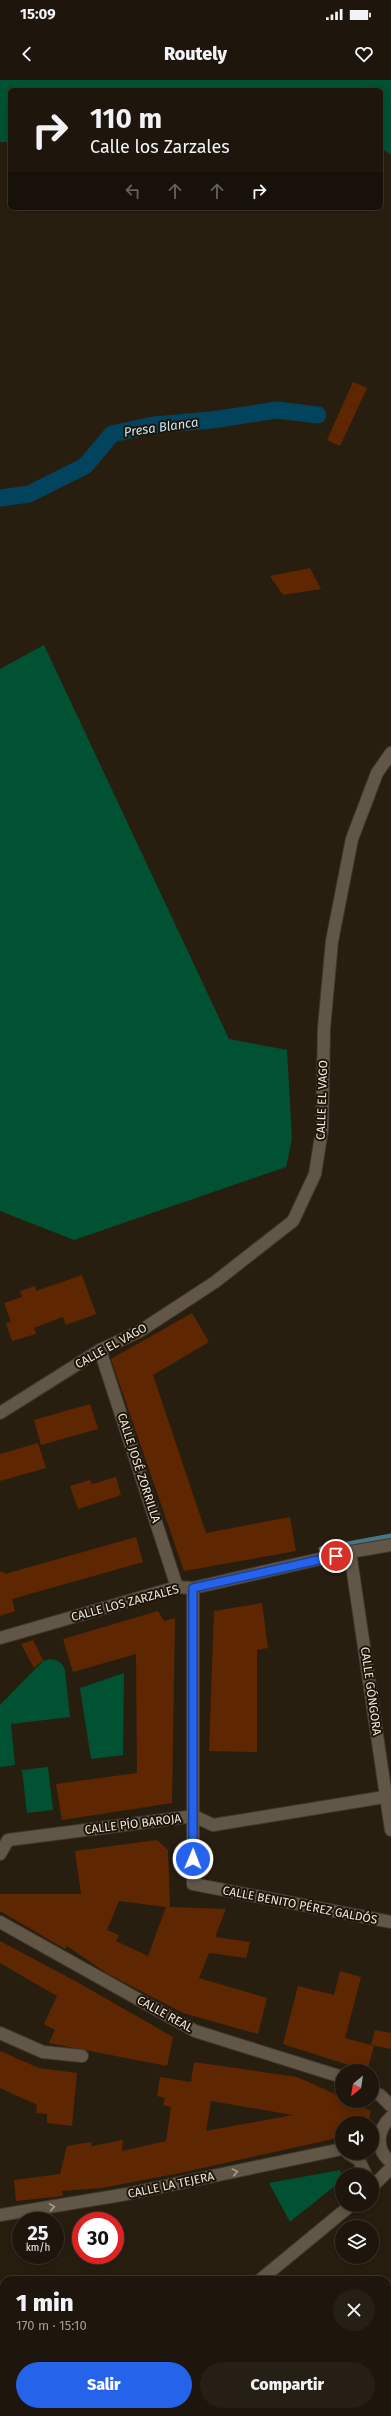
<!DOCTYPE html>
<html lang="es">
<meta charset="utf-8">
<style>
body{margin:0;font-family:"Fira Sans",sans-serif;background:#261f15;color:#f1f3f6;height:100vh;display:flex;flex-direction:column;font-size:15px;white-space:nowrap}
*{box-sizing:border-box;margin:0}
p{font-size:13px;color:#a19f9d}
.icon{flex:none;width:22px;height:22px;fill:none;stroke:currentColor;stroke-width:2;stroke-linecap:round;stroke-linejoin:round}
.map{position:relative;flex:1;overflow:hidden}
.side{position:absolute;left:0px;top:2196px;width:391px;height:140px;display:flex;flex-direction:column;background:#1e160c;border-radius:12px 12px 0 0;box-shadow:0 2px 10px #0003,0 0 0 1px #3c352d}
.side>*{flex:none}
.top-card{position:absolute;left:8px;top:8px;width:375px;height:122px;border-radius:6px;box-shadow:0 2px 10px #0003,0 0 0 1px #3c352d;background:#1e160c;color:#f1f3f6;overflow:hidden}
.needle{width:26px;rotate:210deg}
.buttons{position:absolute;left:335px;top:1984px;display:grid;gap:8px}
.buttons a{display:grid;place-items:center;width:44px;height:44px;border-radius:50%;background:#1e160c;box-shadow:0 2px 10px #0003,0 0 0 1px #3c352d;font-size:20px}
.speed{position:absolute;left:12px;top:2132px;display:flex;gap:8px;font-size:20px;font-weight:700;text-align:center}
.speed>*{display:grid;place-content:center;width:52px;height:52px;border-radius:50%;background:#1e160c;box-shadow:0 2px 10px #0003,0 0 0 1px #3c352d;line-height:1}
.speed small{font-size:10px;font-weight:400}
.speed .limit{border:6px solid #d22;background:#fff;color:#111}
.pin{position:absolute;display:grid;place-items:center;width:34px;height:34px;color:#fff;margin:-17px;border:2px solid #fff;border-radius:50%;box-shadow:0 1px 4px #0007}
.me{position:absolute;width:44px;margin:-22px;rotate:1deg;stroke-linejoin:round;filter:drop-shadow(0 0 3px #0008)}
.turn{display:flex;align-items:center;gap:14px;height:84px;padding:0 16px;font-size:18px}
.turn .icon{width:52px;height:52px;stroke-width:2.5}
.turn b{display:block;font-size:28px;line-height:34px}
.lanes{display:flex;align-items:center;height:38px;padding:0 16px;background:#0003;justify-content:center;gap:20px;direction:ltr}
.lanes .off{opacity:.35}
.round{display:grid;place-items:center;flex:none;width:42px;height:42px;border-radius:21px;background:#261f15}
.overview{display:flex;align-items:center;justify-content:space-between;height:68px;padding:0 16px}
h1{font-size:24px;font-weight:800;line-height:30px}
.action{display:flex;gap:8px;margin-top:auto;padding:8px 16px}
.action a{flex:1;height:46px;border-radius:24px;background:#2563eb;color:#fff;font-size:16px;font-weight:800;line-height:46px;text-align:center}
.action a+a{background:#261f15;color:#f1f3f6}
.status{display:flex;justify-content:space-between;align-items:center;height:28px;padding:0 20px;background:#1e160c;direction:ltr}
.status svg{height:11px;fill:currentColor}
header{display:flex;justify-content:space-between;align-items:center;height:52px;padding:0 16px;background:#1e160c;font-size:18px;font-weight:800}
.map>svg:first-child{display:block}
</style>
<div class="status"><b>15:09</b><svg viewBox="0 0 49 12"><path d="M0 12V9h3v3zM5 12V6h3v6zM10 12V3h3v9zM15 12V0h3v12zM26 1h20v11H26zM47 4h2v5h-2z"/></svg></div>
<header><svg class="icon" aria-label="back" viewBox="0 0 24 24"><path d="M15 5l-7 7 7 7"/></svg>Routely<svg class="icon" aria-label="heart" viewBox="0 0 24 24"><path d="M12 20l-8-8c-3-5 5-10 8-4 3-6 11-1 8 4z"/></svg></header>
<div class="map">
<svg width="391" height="2336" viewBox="0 0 391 2336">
<rect width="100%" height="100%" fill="#281e10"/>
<!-- green -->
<g fill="#015233">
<path d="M0 0H391V75L381 68V10H10V62H0Z"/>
<path d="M44 565 229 959 287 970 292 1059 286 1087 74 1160 0 1131V589Z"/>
<path d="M50 1579C58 1580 62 1582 65 1590L70 1637 11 1644 15 1685 0 1687V1625L43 1581Z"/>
<path d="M124 1593 123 1675 91 1679 80 1608Z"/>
<path d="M48 1687 53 1730 27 1733 22 1690Z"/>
<path d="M340 2090 342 2100 290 2142 269 2103Z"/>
<path d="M4 2270V2308L0 2303V2273Z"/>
<path d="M26 2332H53L48 2336H30Z"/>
</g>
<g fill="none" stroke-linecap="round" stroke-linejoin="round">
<!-- stream -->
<path stroke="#497584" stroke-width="5" d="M321 1469 391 1456"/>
<!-- canal -->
<path stroke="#02445e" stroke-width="17" d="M0 418 29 414 85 386 112 354 153 345 212 340 277 330 318 335"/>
</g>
<!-- building -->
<g fill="#5e2701" fill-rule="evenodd">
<path d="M353 302 367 308 340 366 327 360Z"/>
<path d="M310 488 321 509 283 515 270 496Z"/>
<path d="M82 1195 96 1234 66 1245 63 1237 34 1248 36 1254 12 1261 6 1243 11 1242 4 1223 22 1217 20 1211 35 1206 36 1211Z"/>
<path d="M192 1233 209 1262 153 1295 206 1453 290 1437 296 1471 184 1491 111 1279Z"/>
<path d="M90 1324 98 1349 41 1365 34 1340Z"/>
<path d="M38 1363 46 1388 0 1401V1374Z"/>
<path d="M116 1397 121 1415 78 1429 70 1406 90 1400 92 1404Z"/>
<path d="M136 1457 143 1482 12 1519 15 1531 0 1536V1492H4L5 1494Z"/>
<path d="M262 1523 268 1568 257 1570V1672L209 1671 214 1531Z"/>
<path d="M158 1531 164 1541 175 1538 172 1723 62 1740 56 1704 137 1693 136 1574 73 1592 63 1559Z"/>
<path d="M33 1560 43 1580 34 1588 21 1564Z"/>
<path d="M157 1760 168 1770 170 1827 226 1829 215 1857 250 1862 246 1878 209 1873 199 1898 267 1918 258 1954 183 1933 108 1894 67 1866 65 1869 0 1831V1814H81L75 1771ZM119 1821 166 1827 148 1876 116 1861 119 1855 107 1850Z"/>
<path d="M0 1861 77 1902 173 1957 167 1986 49 1963 55 1950 44 1944 57 1916 0 1883Z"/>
<path d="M340 1891 361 1897 345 1958 374 1966 367 1991 283 1964 298 1906 334 1915Z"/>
<path d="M375 1950 391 1953V1969L371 1965Z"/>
<path d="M0 1971 39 1988 77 1993 72 2046 47 2043V2034L36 2033 37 2025 0 2008Z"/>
<path d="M194 1982 297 1997 342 2017V2021H350L371 2031 368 2043H342V2057L180 2093 101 2108 62 2111 63 2116 16 2121 14 2100 60 2094 67 2066 91 2062 92 2066 123 2060 122 2071 166 2061 171 2027 163 2025 165 2018 157 2016 160 1997 191 2002ZM211 2021 293 2035 206 2051Z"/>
</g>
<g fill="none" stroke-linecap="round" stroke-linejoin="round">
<defs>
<g id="street">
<path d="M100 1270 177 1507"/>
<path d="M0 1333 100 1270 140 1251 215 1202 293 1141 315 1094 322 1050 324 948 332 861 352 759 377 693 391 673"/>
<path d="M350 1472 391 1750"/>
<path d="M193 1508V1804L391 1842"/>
<path d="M0 1558 177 1507 193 1508 350 1472 391 1465"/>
<path d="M0 1774 8 1760 194 1736 213 1745 391 1716"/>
<path d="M0 1953 43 1972 82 1976"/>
<path d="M348 2073 359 2080 366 2095"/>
<path d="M372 2107 391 2088"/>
<path d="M0 2135 127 2114 342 2069"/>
<path d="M260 2200 351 2125"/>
<path d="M313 2332 315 2336"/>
<path d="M0 2333 3 2336"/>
<path d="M94 2336 99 2332"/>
</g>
<g id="secondary">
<path d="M0 1842 195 1951 342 1997"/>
<path d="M372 2012 380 2015 391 2026"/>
<path d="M391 2037C377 2050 375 2070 391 2082"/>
</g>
</defs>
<!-- street casing -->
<use href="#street" stroke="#413931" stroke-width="14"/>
<!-- secondary casing -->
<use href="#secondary" stroke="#413931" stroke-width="14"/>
<!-- street -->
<use href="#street" stroke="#625647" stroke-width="12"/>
<!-- secondary -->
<use href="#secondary" stroke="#625647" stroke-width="12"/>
</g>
<!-- one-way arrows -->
<defs><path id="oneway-chevron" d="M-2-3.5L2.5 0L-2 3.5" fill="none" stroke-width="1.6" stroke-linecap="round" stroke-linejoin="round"/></defs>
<g stroke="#a89e92">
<use href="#oneway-chevron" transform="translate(235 2092) rotate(-12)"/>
<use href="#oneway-chevron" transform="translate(52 2127) rotate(-9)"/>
</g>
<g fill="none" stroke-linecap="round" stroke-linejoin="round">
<defs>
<path id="route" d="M193 1779V1508L336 1476"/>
</defs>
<!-- route casing -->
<use href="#route" stroke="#184099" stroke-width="10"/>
<!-- route -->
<use href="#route" stroke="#2563eb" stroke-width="7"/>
</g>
<g text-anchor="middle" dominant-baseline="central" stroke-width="4" stroke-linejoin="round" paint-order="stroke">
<!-- street labels -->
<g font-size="12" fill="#eee7de" stroke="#1e1407">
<text transform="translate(322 1020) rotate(-88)">CALLE EL VAGO</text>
<text transform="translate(111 1266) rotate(-29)">CALLE EL VAGO</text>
<text transform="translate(139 1388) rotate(72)">CALLE JOSÉ ZORRILLA</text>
<text transform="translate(125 1523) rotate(-15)">CALLE LOS ZARZALES</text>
<text transform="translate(371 1611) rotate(82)">CALLE GÓNGORA</text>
<text transform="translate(133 1744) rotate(-7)">CALLE PÍO BAROJA</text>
<text transform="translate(300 1825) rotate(11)">CALLE BENITO PÉREZ GALDÓS</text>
<text transform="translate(165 1934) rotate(29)">CALLE REAL</text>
<text transform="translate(171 2105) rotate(-12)">CALLE LA TEJERA</text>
</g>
<!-- water labels -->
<g font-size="13" font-style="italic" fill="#c1e6fb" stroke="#1e1407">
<text transform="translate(161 347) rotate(-8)">Presa Blanca</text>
</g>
</g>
</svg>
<div class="buttons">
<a><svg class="needle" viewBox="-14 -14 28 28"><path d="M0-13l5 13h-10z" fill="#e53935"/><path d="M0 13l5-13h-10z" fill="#a19f9d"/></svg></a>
<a><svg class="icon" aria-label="sound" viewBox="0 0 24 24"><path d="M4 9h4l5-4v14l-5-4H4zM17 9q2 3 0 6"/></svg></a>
<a><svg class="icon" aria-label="search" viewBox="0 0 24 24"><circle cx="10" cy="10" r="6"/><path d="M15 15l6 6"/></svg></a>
<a><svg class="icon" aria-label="layers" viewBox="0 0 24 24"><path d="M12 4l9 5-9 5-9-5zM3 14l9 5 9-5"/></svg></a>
</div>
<div class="speed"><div>25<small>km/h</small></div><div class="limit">30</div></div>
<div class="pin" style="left:336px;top:1476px;background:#d93025"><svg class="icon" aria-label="arrive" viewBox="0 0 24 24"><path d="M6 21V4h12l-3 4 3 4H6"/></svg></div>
<svg class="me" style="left:193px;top:1779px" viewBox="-20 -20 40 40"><circle r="17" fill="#2563eb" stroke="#fff" stroke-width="3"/><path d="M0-11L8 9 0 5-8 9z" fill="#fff"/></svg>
<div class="top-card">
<div class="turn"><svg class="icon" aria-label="right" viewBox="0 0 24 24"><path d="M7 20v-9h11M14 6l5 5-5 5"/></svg><div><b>110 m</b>Calle los Zarzales</div></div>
<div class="lanes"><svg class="icon off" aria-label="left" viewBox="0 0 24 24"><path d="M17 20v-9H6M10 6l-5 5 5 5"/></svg><svg class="icon off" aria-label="ahead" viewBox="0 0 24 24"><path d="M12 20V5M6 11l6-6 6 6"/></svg><svg class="icon off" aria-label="ahead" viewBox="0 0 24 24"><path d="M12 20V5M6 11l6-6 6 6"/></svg><svg class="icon" aria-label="right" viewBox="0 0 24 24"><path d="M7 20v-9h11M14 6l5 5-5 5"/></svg></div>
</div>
<section class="side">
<div class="overview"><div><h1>1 min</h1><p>170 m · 15:10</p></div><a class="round"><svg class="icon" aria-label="close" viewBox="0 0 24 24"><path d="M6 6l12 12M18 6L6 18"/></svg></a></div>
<div class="action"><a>Salir</a><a>Compartir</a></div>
</section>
</div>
